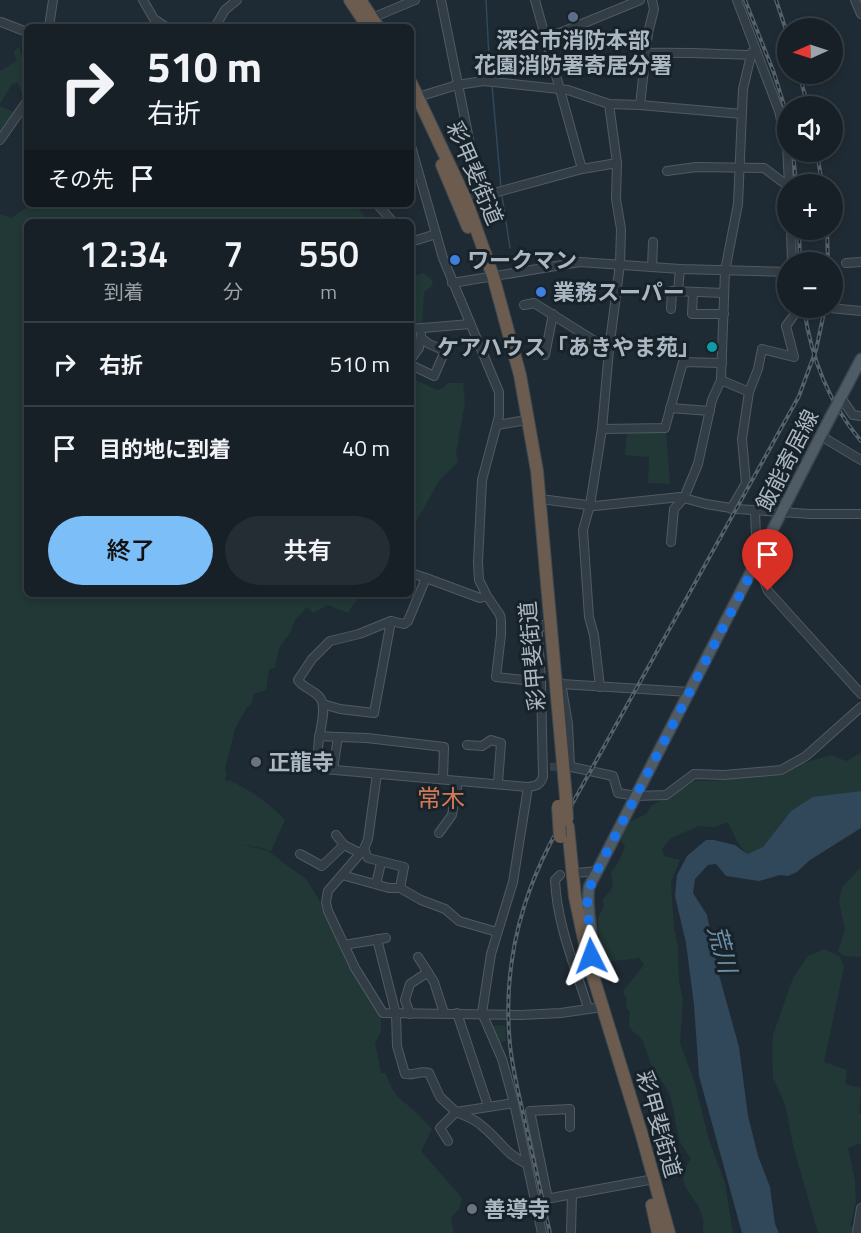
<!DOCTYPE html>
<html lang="ja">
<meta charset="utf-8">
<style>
body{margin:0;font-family:"Titillium Web","Noto Sans JP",sans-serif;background:#242d33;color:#f1f3f6;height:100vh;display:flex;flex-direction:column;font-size:22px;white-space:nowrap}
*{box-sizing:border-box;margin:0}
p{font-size:20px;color:#9ea3a7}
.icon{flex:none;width:33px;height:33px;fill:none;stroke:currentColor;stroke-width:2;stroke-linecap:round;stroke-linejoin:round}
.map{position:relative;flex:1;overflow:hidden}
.drawer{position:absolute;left:24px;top:219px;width:390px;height:378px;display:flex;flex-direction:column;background:#172027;border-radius:9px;box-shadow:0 3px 9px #0003,0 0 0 2px #363e44}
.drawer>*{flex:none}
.top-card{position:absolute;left:24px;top:24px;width:390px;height:183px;border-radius:9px;box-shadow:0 3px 9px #0003,0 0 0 2px #363e44;background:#172027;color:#f1f3f6;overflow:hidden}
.needle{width:39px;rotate:267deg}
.buttons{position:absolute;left:777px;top:18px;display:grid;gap:12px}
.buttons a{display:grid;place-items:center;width:66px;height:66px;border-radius:50%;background:#172027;box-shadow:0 3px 9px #0003,0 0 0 2px #363e44;font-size:30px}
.pin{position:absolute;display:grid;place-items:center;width:51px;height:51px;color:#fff;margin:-62px -26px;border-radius:50% 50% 50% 0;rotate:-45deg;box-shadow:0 0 6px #0007}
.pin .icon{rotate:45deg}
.me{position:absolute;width:66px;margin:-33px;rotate:357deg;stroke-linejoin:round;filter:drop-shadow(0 0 4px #0008)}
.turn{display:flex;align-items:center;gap:21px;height:126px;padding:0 24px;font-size:27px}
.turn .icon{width:78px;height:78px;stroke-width:2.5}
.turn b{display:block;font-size:42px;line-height:51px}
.then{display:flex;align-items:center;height:57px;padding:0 24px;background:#0003;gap:12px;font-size:22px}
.eta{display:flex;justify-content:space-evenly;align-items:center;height:102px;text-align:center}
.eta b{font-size:36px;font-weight:600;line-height:42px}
.cta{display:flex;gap:12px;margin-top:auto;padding:12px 24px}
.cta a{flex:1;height:69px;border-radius:36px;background:#7cbef7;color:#111;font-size:24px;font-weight:600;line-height:69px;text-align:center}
.cta a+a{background:#242d33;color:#f1f3f6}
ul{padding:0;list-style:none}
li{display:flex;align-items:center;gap:18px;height:84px;padding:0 24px;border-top:2px solid #363e44}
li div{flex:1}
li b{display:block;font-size:22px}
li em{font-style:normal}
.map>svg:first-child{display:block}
</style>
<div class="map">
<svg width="861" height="1233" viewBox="0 0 861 1233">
<rect width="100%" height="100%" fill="#1f2b34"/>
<!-- green -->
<g fill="#213836">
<path d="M19 46 21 54 27 63 24 80 27 81V92L23 96 18 82 12 84 0 104V71L17 61 14 52Z"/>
<path d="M0 106 14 112 0 134Z"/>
<path d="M32 204H354L370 222H27V594H360L348 613 328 605 313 613 307 607 295 620 290 633 279 648 275 668 269 669 266 690 254 694 251 705 247 707 235 729 225 769 227 773 225 779 227 782 229 780C249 790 270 803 285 820L271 851 262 848 239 844 268 851 307 880 318 898 345 957 381 1015V1032L375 1043 381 1073H386C392 1093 396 1095 411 1108 419 1114 425 1122 432 1129L421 1151 462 1198 459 1209 451 1218 454 1233H0V214L11 218Z"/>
<path d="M411 273 418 275 423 273 430 278 433 282 431 287 424 292 422 325 411 326Z"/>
<path d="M411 378 437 390 443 388 448 383H463L465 403 456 453 458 462 439 481 411 531Z"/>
<path d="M666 430 670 484 648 483 649 457 625 455 627 431Z"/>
<path d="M861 753V791L813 798 791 811 763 847 746 854 736 839 728 822 715 827 699 826 671 838 662 849 664 856 680 860 671 882 674 929 678 945 679 982 683 999 680 1043 694 1080 709 1140 725 1183 733 1233H703C703 1229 704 1223 703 1219 698 1193 670 1187 691 1159 686 1151 679 1144 678 1134 675 1120 674 1107 669 1094 665 1084 657 1075 652 1066 648 1058 647 1051 644 1044 639 1029 625 1036 630 1013L626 1007 627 999 623 993 624 990 644 965 640 958 606 962 599 945 598 918 604 906 603 899 613 887 611 872 618 863 625 847 620 839V833L629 822 646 814 651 806 694 781H716L762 775 831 755 846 761Z"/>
<path d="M861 867V957L844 956 838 951 845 929 839 902 842 887Z"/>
<path d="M824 949 840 957 844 967 824 1062 847 1070 845 1084 861 1088 859 1113 861 1114V1143L848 1148 855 1180 856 1202 850 1226H856L861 1233H818L793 1145 785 1104 773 1078 772 1048 773 1035 793 978 808 956Z"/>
<path d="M505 1025 506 1041 499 1043 493 1026Z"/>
</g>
<!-- water -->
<path fill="#30485a" d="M861 791V828L810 860 797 872 788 876 780 875 759 881 726 876 716 864 708 865 695 879 693 893 707 915 719 975 739 1047 748 1116 758 1156 770 1187 775 1224 779 1233H742L699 1076 694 1005 686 943 675 896 677 875 687 856 706 840H714L735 845 747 854 763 847 791 811 813 797Z"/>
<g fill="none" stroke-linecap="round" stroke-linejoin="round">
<!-- stream -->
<g stroke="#30485a" stroke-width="1.5">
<path d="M486 0 490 77"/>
<path d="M492 85 501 188"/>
<path d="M502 196 510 248"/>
</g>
<!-- minor-tunnel -->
<path stroke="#344049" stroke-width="8" stroke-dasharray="8 4" stroke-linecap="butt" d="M550 767 566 766"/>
<defs>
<g id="minor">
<path d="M143 0 154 19 166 27"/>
<path d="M441 0 473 159"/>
<path d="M535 0 582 169"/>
<path d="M737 0 779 111 787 147 789 184"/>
<path d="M855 0 861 14"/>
<path d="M372 18 415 0"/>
<path d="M1 22 27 32"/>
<path d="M49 27 53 0"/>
<path d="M215 27 225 10 237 0"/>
<path d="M545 39 640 0"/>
<path d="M646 53C681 52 716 54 751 55L752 52"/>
<path d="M418 97 457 85 484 81 568 90 609 104 640 105 742 114"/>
<path d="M640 105 648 33 654 9 652 0"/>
<path d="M0 140 27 101"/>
<path d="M411 146 443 258 499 392V416L482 480 478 562 479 580 487 596 500 615 501 620V635L496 677 541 682 543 777C540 785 536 786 528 787L324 769C309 751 328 719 322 702 319 691 303 689 298 680L312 659 330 641 359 634 391 621 404 624 408 621 426 578 480 598 487 596"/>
<path d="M667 171 696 167 764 168 788 186"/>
<path d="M461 202 582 169 617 163"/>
<path d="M377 204 393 222"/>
<path d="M791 230 792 262"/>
<path d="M411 239 417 240 436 234"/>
<path d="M846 263 861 262"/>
<path d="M652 267 653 242"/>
<path d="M452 283 580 262 680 269 788 272"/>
<path d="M678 291 680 269"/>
<path d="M693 292 692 314H724"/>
<path d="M524 305 534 303 609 350"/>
<path d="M830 308 861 311"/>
<path d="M671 309 672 291 724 293"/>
<path d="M411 329 470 324"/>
<path d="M545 355 553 314"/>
<path d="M411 359 419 348 421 335"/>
<path d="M411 365 434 376 445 351 429 344 421 338"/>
<path d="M721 380 749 392"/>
<path d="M841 398 853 415 861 416"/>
<path d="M670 408 710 411"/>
<path d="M497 425 521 421"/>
<path d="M602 429 665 428 683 362 722 363"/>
<path d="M821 436 861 460"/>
<path d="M540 499 595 506 680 497 706 504 737 509 810 514H861"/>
<path d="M731 509 746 483 742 439 749 392 758 369 762 349 794 357 786 326 794 315V308"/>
<path d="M755 511 757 562 768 591 861 694"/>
<path d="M671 542 674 509 684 498 698 464 712 400 721 380 725 271 738 204 743 89 751 55"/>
<path d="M411 573 426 578"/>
<path d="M541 682 538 636V630L543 625"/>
<path d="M561 683 568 724 570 766"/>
<path d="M561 684 690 692"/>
<path d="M600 687 594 635 589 617 583 530 590 505 602 429 609 350 620 264 621 229 616 199 617 163 609 104"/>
<path d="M323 704 340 709 374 713 391 621"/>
<path d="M319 736 338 737 333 769"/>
<path d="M338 737 367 738 444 747 443 779"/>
<path d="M467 745 482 746 491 740 501 743 498 783"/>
<path d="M567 766 613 776 618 793 637 796 666 795 694 774 724 775 781 770 806 756 861 707"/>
<path d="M377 774 368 839 364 849 328 891 326 902 328 911 355 968 383 1013 521 1015 561 1013 602 1007"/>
<path d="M439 833 452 815 458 781"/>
<path d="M336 835 344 845 360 853"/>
<path d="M364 849 368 858 404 867 400 888"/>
<path d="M300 854 322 866 344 845"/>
<path d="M576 873 597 871"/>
<path d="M342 875 389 888H400L421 900 445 909 459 921 497 932"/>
<path d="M560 875 555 880C557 925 575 966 588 1008"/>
<path d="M376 884 381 863"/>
<path d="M377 939 396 1014 397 1046 405 1074C413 1076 421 1070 429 1073L440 1097 456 1112 514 1103 542 1233"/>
<path d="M344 945 386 938"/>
<path d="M418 957 434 982 444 1013"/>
<path d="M457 1013 488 1106"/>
<path d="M410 1014 405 1000 410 984 428 972"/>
<path d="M514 1103 502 1059 482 1013 491 954 513 882 528 787"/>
<path d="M448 1141 440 1128 456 1112C465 1116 475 1119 482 1126 500 1140 504 1153 527 1164"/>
<path d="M548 1199 530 1111 570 1109V1127"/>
<path d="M535 1201 654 1179"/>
<path d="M571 1233 572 1195"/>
<path d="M857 1233 861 1208"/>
</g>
<g id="major">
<path d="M839 401 861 359"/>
<path d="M581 966 589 963C597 941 585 912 589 887L832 414"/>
</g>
<g id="highway">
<path d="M350 0 368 27"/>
<path d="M360 0 378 27"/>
<path d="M411 83 466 200 493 276 520 375 537 471 566 798"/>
<path d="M442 165 468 227"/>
<path d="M568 827 575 897 589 963 641 1132 669 1233"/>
<path d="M652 1205 658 1233"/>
</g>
</defs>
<!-- minor casing -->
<use href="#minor" stroke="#4f5b64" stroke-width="10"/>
<!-- major casing -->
<use href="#major" stroke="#3b464f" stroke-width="13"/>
<!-- highway casing -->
<use href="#highway" stroke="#3d484f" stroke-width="14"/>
<!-- minor -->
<use href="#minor" stroke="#323d45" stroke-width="8"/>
<!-- major -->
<use href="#major" stroke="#505c65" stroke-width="10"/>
<!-- highway -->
<use href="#highway" stroke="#6b5c4f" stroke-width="12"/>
<defs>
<g id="rail">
<path d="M745 0 774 73 788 118"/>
<path d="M776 0 788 36"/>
<path d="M799 74 808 106"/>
<path d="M793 152 796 184"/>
<path d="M817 152 822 184"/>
<path d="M799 230 800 262"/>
<path d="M827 230 828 262"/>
<path d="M804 308C811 358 828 402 861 441"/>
<path d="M550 1233C542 1197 534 1162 526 1126 520 1099 513 1073 510 1045 503 974 518 905 551 842L799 396 816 350 825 308"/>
</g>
</defs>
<!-- rail casing -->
<use href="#rail" stroke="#54626c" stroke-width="4"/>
<!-- rail -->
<use href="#rail" stroke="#182229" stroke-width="1.5" stroke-dasharray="4.5" stroke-linecap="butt"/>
<defs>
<path id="major-bridge" d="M832 414 839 401"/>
<g id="highway-bridge">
<path d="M566 798 567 820"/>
<path d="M558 806 560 837"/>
</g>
</defs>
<!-- major-bridge casing -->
<use href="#major-bridge" stroke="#3b464f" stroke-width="13" stroke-linecap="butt"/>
<!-- highway-bridge casing -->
<use href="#highway-bridge" stroke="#3d484f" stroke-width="14" stroke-linecap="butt"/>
<!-- major-bridge -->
<use href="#major-bridge" stroke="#505c65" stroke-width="10"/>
<!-- highway-bridge -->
<use href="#highway-bridge" stroke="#6b5c4f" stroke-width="12"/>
</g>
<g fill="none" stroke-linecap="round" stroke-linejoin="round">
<!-- route -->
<path stroke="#1a73e8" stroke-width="10" stroke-dasharray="0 18" d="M591 956 587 898 590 887 597 871 757 562 768 591"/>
</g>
<!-- markers -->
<circle fill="#5c6f8a" stroke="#182229" stroke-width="2" cx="573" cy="17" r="6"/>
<g fill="#3f7fe0" stroke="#182229" stroke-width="2">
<circle cx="455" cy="260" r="6"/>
<circle cx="541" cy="292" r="6"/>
</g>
<circle fill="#0f9aa8" stroke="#182229" stroke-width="2" cx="712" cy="347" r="6"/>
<g fill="#6b7280" stroke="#182229" stroke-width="2">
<circle cx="256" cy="762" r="6"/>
<circle cx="472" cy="1209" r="6"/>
</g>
<g text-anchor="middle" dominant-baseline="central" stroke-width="6" stroke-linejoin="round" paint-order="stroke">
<!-- poi labels -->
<g font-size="22" font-weight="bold" fill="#abb8c3" stroke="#182229" text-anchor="start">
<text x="573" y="40" text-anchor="middle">深谷市消防本部<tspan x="573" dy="25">花園消防署寄居分署</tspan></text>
<text x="467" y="260">ワークマン</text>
<text x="553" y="292">業務スーパー</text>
<text x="700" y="347" text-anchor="end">ケアハウス「あきやま苑」</text>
<text x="268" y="762">正龍寺</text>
<text x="484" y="1209">善導寺</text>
</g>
<!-- street labels -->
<g font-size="22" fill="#abb8c3" stroke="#182229">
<text transform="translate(475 173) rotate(67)">彩甲斐街道</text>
<text transform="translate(787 460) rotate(-63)">飯能寄居線</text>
<text transform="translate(532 656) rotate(-95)">彩甲斐街道</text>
<text transform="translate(659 1124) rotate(74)">彩甲斐街道</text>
</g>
<!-- neighbourhood labels -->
<g font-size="24" fill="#d17a58" stroke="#182229">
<text x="441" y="798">常木</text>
</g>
<!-- water labels -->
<g font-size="24" font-style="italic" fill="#6c8ea7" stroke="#182229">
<text transform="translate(723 949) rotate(75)">荒川</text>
</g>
</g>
</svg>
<div class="buttons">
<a><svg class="needle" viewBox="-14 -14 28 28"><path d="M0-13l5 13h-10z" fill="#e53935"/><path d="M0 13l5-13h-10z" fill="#9ea3a7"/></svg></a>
<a><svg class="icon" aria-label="sound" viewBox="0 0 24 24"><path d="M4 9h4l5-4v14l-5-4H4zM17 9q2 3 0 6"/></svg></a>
<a>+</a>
<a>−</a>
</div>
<div class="pin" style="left:768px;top:591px;background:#d93025"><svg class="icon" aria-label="arrive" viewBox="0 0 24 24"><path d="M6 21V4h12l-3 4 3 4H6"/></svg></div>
<svg class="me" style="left:591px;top:956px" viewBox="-20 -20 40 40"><path d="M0-17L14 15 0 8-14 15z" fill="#1a73e8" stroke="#fff" stroke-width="4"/></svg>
<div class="top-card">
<div class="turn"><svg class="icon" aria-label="right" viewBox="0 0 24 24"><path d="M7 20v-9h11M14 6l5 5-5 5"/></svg><div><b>510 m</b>右折</div></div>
<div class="then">その先<svg class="icon" aria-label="arrive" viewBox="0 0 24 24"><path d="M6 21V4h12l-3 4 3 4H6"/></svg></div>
</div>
<section class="drawer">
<div class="eta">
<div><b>12:34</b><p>到着</p></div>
<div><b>7</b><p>分</p></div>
<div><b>550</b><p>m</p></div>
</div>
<ul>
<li><svg class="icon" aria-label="right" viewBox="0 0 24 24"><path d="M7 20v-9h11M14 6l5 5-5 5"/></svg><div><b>右折</b></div><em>510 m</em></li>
<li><svg class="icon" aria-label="arrive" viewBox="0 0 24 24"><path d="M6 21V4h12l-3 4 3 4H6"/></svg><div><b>目的地に到着</b></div><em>40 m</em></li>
</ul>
<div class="cta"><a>終了</a><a>共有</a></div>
</section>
</div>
